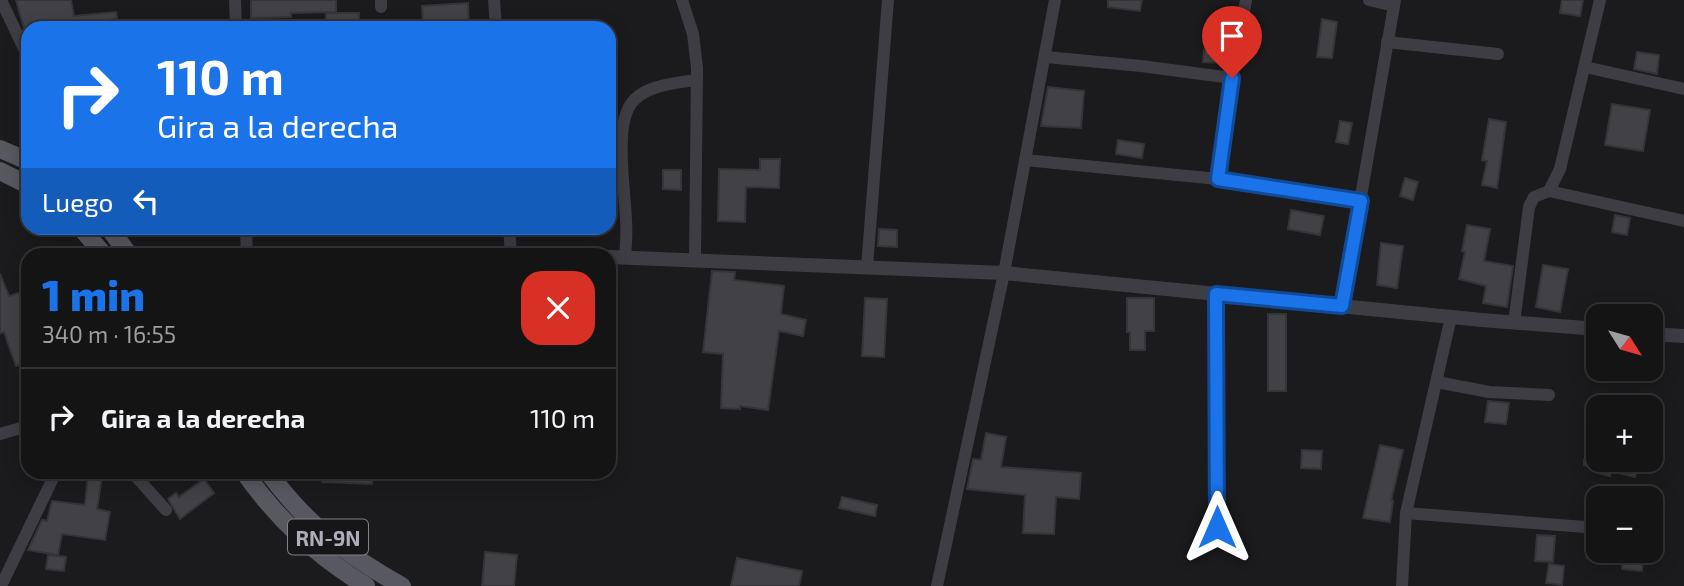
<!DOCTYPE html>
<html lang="es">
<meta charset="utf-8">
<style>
body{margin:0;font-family:"Exo 2",sans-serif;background:#1d1d1e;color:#f1f3f6;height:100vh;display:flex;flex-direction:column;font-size:26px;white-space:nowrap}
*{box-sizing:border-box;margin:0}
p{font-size:23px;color:#9d9ea0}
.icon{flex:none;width:38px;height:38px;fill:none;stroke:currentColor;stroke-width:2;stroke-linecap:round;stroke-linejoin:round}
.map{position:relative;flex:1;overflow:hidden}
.details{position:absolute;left:21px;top:248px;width:595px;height:231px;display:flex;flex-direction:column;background:#141415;border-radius:21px;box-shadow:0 4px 18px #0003,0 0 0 2px #333334}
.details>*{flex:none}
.guide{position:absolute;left:21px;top:21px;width:595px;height:214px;border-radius:21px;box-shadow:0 4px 18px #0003,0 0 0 2px #333334;background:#1a73e8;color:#fff;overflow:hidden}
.needle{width:46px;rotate:127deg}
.buttons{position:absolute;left:1586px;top:304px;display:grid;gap:14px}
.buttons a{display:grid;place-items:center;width:77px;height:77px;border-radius:14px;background:#141415;box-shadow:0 4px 18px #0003,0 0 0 2px #333334;font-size:35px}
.pin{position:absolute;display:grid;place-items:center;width:60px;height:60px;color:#fff;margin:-72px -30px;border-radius:50% 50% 50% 0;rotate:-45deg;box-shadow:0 0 7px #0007}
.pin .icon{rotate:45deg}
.me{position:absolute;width:77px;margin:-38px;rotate:0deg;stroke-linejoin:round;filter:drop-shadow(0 0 5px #0008)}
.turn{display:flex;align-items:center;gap:24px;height:147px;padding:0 21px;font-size:32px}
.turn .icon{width:91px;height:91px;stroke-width:2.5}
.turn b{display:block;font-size:49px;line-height:60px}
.then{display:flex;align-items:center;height:66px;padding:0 21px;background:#0003;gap:14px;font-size:26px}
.round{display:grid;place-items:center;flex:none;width:74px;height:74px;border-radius:21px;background:#1d1d1e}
.head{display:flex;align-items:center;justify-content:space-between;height:119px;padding:0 21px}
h1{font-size:42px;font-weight:800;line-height:52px;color:#1a73e8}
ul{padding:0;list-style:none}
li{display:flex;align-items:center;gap:21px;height:98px;padding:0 21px;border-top:2px solid #333334}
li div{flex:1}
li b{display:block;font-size:26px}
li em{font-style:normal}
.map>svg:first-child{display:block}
</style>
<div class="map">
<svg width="1684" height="586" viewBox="0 0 1684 586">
<rect width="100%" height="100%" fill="#1b1a1c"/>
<!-- building -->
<g fill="#424246" stroke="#353438" stroke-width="2">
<path d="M16 0H71L74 16 116 12 117 18 78 28H24Z"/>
<path d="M251 0H336V12L291 13V17L251 18Z"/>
<path d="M1108 0H1142L1140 11 1108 7Z"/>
<path d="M1562 0H1583L1580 16 1560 13Z"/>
<path d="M468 3 469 28H423L422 6Z"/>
<path d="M326 13H359V24H357V28H340V23H326Z"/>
<path d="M1322 19 1337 22 1332 58 1317 57Z"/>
<path d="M1212 37 1226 39 1224 63 1203 62 1204 50 1211 51Z"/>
<path d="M1637 52 1659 55 1657 74 1634 69Z"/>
<path d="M1048 87 1084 91 1081 128 1041 126Z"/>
<path d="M1612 104 1650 110 1643 151 1605 145Z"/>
<path d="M1489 119 1506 122 1497 188 1482 185 1487 161 1482 160Z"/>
<path d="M1340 121 1352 123 1348 144 1336 142Z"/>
<path d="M1118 140 1144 144 1142 158 1116 154Z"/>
<path d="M760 159H780L779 188 746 187 745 222 718 221 719 169 760 170Z"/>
<path d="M663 170H681V190L663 189Z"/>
<path d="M1405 178 1418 182 1413 200 1400 196Z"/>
<path d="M1291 210 1324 216 1320 235 1288 229Z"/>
<path d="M1615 215 1630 218 1627 235 1612 232Z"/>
<path d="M1467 225 1490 229 1484 261 1513 266 1507 307 1483 303 1486 286 1459 279 1465 252 1462 251Z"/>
<path d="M879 229 897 230V247L878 246Z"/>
<path d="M1381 243 1403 246 1397 288 1377 285Z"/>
<path d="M1543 265 1568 269 1560 312 1536 307Z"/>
<path d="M712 271 735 272 734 280 784 286 781 314 806 320 803 336 779 331 768 410 740 406V409L721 408 723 354 703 352Z"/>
<path d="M0 274 9 296 28 290V362L16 366 4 332 0 333Z"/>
<path d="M865 298 887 299 884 357 862 356Z"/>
<path d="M1127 298H1154V331H1145V350H1130V332H1127Z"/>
<rect x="1268" y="314" width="18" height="77"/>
<path d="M1488 401 1509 403 1506 424 1485 422Z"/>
<path d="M986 433 1006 437 1001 467 1081 473 1079 499 1056 497 1054 534 1023 533 1025 495 967 489 973 459 981 460Z"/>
<path d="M1380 445 1403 450 1391 501H1393L1390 522 1363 518Z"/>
<path d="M1302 450 1322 451 1321 469 1301 468Z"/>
<path d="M1584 460H1630L1638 462 1635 477 1611 471 1610 476 1598 473 1599 468 1584 465Z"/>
<path d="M322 472H373L372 484 322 482Z"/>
<path d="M88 475 102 477 97 509 110 512 105 540 62 534 58 555 28 550 42 520 47 521 52 501 85 505Z"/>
<path d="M204 479 214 493 180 519 168 499 176 493 179 497Z"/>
<path d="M842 497 877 505 875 516 839 508Z"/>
<path d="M1537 535 1555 536 1553 562 1535 561Z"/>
<path d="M1588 551H1622L1621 563 1587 558Z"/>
<path d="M485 552 517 555 514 586H482Z"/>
<path d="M48 555 66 557 64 571 46 569Z"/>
<path d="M1623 557 1643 558 1642 571 1622 569Z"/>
<path d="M737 558 802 571 799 586H731Z"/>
<path d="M1549 564 1564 566 1562 585 1546 583Z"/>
</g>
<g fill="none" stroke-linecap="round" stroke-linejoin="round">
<!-- minor -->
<g stroke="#3e3d43" stroke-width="12">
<path d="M1 0 28 57"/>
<path d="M235 0 236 28"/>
<path d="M381 0V7"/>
<path d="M494 0 496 28"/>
<path d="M682 0 693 34 697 68 695 260"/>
<path d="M1369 0 1394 6"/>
<path d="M1387 42 1498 54"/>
<path d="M1046 57 1141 66 1232 78"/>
<path d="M1585 67 1684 89"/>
<path d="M1025 160 1218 179 1361 201"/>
<path d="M1218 179 1232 78 1246 0"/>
<path d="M1549 191 1684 221"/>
<path d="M246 228 247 256"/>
<path d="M509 228 511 253"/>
<path d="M625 257C626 245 627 232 626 220 625 190 615 133 629 107 641 85 675 83 697 80"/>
<path d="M867 267 888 0"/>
<path d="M1216 294 1217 527"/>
<path d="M1342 306 1395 0"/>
<path d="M1514 323 1529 207 1534 197 1549 191 1560 169 1600 0"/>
<path d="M1437 382 1489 392 1549 395"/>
<path d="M0 434 28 426"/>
<path d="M132 472 166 510"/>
<path d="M1406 513 1598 528"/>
<path d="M1650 532H1653"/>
<path d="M1 586 56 472"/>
<path d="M937 586 1004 273 1055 0"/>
<path d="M1402 586 1406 513 1451 317"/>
</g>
<!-- tertiary -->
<g stroke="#3e3d43" stroke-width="14">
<path d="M487 256 511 253 576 256"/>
<path d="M609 257 1004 273 1482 320 1598 329"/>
<path d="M1650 334 1684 336"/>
</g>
<!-- primary -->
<g stroke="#585860" stroke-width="18">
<path d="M0 149 28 161"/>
<path d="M0 171 28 185"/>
<path d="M81 228 105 256"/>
<path d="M109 228 130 256"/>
<path d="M244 472C278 520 316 555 366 586"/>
<path d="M268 472C306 524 346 555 402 586"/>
</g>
</g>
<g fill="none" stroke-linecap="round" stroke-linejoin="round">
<defs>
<path id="route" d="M1217 527 1216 294 1342 306 1361 201 1218 179 1232 78"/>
</defs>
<!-- route casing -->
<use href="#route" stroke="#114b97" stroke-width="18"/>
<!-- route -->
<use href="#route" stroke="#1a73e8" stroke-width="12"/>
</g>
<g text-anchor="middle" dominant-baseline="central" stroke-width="6" stroke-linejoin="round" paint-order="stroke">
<!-- shield labels -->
<rect fill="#161517" stroke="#80808a" stroke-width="2" x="288" y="519.5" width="80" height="35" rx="5"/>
<g font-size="21" font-weight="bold" fill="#aeaebb">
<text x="328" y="537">RN-9N</text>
</g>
</g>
</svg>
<div class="buttons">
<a><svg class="needle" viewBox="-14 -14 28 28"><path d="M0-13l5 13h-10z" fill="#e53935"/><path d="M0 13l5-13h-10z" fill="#9d9ea0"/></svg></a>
<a>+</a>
<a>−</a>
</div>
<div class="pin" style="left:1232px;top:78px;background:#d93025"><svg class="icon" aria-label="arrive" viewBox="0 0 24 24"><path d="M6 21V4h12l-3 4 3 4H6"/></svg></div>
<svg class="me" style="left:1217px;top:527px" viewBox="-20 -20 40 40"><path d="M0-17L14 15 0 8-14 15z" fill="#1a73e8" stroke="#fff" stroke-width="4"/></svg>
<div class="guide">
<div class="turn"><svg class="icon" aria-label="right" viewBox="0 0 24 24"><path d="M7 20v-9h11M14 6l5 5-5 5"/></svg><div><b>110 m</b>Gira a la derecha</div></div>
<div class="then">Luego<svg class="icon" aria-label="left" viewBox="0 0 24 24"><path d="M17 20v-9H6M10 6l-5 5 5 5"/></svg></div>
</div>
<section class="details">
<div class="head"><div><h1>1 min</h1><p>340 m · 16:55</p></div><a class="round" style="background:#d93025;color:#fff"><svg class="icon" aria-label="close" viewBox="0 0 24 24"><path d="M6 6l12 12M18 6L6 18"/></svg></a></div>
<ul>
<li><svg class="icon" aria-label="right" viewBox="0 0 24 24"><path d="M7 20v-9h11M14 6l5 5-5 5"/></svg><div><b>Gira a la derecha</b></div><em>110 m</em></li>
</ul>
</section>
</div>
